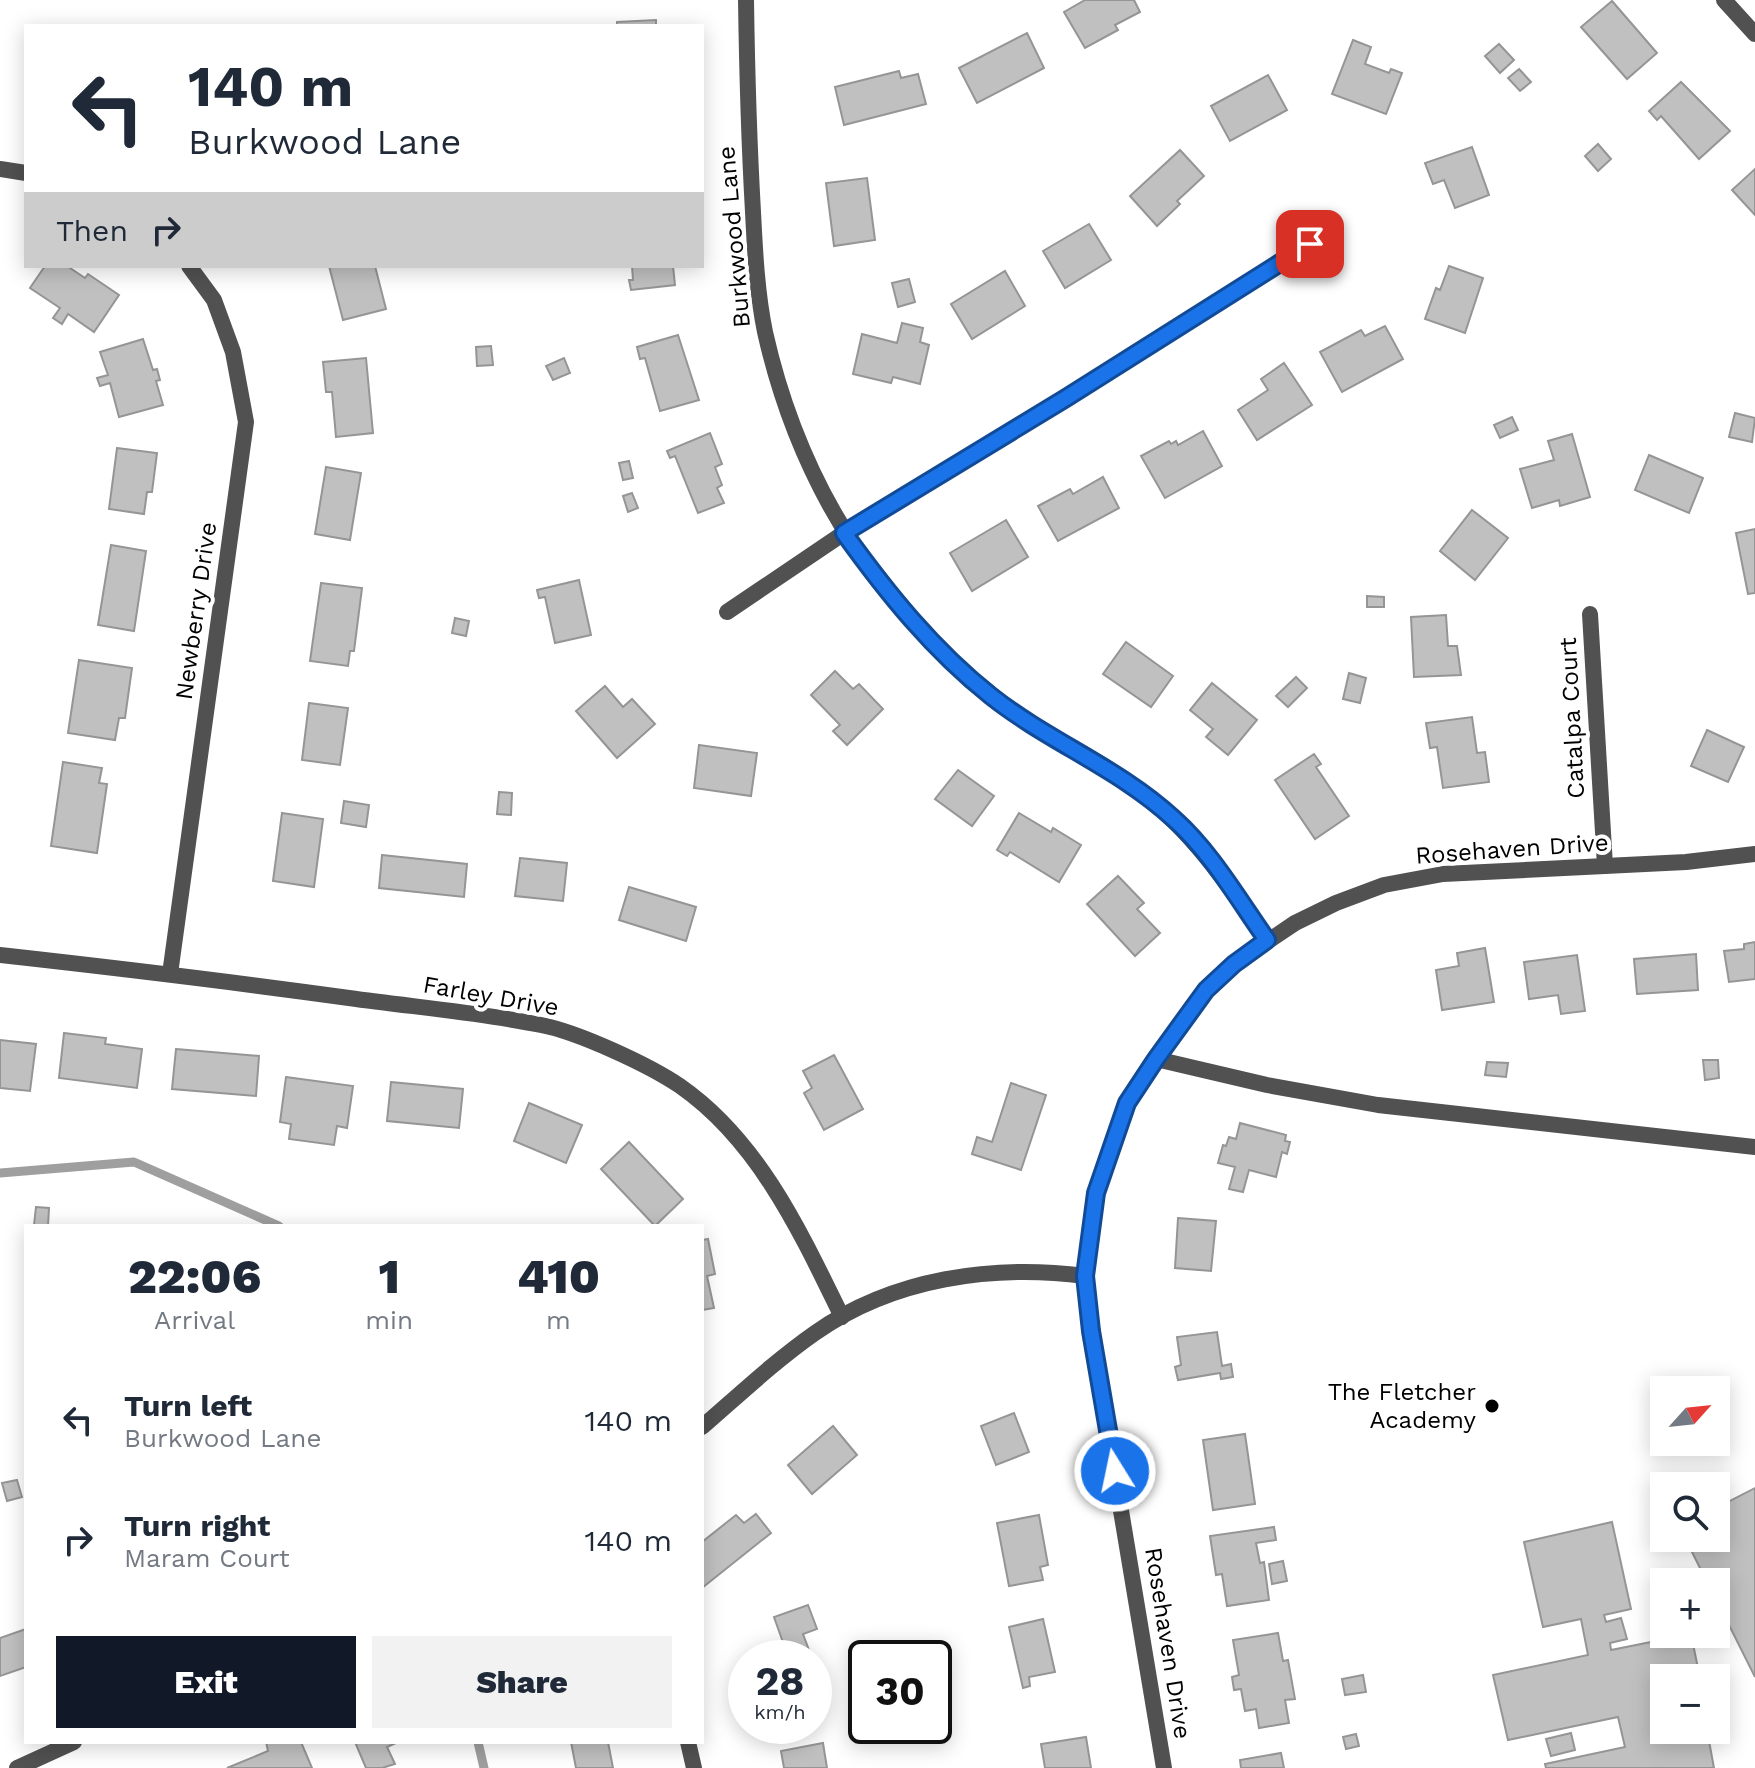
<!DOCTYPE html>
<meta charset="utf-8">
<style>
body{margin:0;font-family:"Work Sans",sans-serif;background:#f2f2f3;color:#1f2937;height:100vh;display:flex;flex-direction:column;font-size:30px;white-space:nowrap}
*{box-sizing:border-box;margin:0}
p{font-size:26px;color:#747a83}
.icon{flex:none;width:44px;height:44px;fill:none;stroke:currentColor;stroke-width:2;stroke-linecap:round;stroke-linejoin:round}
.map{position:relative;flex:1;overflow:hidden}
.panel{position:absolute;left:24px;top:1224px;width:680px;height:520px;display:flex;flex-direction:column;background:#fff;border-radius:0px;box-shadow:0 4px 20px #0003}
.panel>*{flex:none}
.guide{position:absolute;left:24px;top:24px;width:680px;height:244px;border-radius:0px;box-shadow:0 4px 20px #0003;background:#fff;color:#1f2937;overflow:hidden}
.needle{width:52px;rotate:63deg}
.controls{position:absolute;left:1650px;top:1376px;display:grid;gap:16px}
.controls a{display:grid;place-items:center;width:80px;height:80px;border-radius:0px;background:#fff;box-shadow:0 4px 20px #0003;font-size:40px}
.speed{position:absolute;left:728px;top:1640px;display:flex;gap:16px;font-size:40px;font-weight:700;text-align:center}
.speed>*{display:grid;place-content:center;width:104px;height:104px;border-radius:50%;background:#fff;box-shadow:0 4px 20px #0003;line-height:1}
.speed small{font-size:20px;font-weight:400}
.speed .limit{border:4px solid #111;border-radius:12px;background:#fff;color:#111}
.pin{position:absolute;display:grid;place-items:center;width:68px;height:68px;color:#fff;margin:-34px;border-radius:16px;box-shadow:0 4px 12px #0006}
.me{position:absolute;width:88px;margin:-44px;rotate:350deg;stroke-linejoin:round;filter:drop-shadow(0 0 6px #0008)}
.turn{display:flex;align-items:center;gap:28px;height:168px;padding:0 32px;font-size:36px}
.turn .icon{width:104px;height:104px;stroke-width:2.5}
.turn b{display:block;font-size:56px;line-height:68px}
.then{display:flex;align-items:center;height:76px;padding:0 32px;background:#0003;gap:16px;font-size:30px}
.eta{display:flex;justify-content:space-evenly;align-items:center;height:136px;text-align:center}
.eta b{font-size:48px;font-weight:800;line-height:56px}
.primary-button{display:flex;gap:16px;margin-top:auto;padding:16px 32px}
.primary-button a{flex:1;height:92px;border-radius:0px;background:#111827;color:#fff;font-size:32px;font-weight:800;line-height:92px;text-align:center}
.primary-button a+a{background:#f2f2f3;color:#1f2937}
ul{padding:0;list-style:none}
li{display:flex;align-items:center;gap:24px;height:120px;padding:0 32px}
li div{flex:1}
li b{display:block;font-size:30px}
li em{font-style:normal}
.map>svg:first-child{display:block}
</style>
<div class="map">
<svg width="1755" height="1768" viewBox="0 0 1755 1768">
<rect width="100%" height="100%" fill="#fff"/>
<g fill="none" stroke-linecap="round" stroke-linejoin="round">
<!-- stream -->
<g stroke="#9f9f9f" stroke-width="9">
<path d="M0 1173 134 1162 279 1226"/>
<path d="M478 1742 484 1768"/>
</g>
</g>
<!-- building -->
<g fill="#c0c0c0" stroke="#959595" stroke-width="2">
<path d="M1085 0H1134L1140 12 1115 25 1118 30 1085 48 1064 12Z"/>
<path d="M1612 1 1657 53 1627 79 1581 27Z"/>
<path d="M656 20V26H617V22Z"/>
<path d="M1027 33 1044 68 977 103 959 68Z"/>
<path d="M1353 40 1371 47 1365 64 1389 73 1391 69 1402 73 1386 114 1332 94Z"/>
<path d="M1499 44 1514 60 1500 73 1485 56Z"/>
<path d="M1519 69 1531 82 1520 91 1508 78Z"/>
<path d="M899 71 901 78 918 74 926 104 844 125 835 87Z"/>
<path d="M1268 75 1287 110 1230 141 1211 106Z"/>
<path d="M1681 82 1730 131 1699 159 1661 116 1657 120 1649 111Z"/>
<path d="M1598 144 1611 159 1598 171 1585 156Z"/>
<path d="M1472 147 1489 195 1455 208 1444 180 1433 184 1425 163Z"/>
<path d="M1180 150 1204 176 1177 201 1180 204 1157 226 1130 196Z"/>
<path d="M1755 169V215L1732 190Z"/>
<path d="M867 178 875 240 834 246 826 183Z"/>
<path d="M1089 224 1111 260 1065 288 1043 251Z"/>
<path d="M45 266H67L85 278 88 274 119 295 94 332 68 314 62 324 53 318 60 308 30 288Z"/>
<path d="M329 266H375L386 309 343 320Z"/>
<path d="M632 266H673L675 285 631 290 629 280H633Z"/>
<path d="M1449 266 1483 278 1465 333 1425 319 1436 288 1440 290Z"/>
<path d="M1005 271 1025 306 972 339 951 304Z"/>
<path d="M909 279 915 302 898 307 892 283Z"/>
<path d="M902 323 923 328 920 342 929 345 920 384 893 377 891 383 853 374 862 334 897 343Z"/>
<path d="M1385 326 1403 359 1342 392 1320 352 1361 330 1365 336Z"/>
<path d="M678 335 699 400 660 411 645 358 640 359 637 347Z"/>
<path d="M143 339 153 370 157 369 160 380 156 381 163 405 119 417 110 383 100 386 97 378 108 375 100 352Z"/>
<path d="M491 346 493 365 477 366 476 347Z"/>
<path d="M366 358 373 433 336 437 332 392H326L323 362Z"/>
<path d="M564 358 570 373 553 380 546 366Z"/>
<path d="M1284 363 1312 405 1257 440 1238 410 1268 390 1261 379Z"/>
<path d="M1735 413 1755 418 1752 442 1729 437Z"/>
<path d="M1512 417 1518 430 1500 438 1494 425Z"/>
<path d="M1203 431 1222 466 1165 498 1141 456 1169 441 1171 444 1176 441 1178 445Z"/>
<path d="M710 433 722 464 715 467 722 485 717 488 724 503 698 513 675 456 670 458 667 451Z"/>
<path d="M1572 434 1590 497 1560 506 1559 500 1532 508 1520 469 1554 460 1548 441Z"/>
<path d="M117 448 157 453 152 492H147L144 514 109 509Z"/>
<path d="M1649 455 1703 478 1689 513 1635 490Z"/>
<path d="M629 461 633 478 623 480 619 463Z"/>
<path d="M326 467 361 473 350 540 315 534Z"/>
<path d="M1103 477 1119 508 1058 541 1038 506 1070 489 1073 494Z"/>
<path d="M632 493 638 508 628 512 623 496Z"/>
<path d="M1472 510 1508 538 1475 580 1440 551Z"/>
<path d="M1006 520 1028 557 972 591 950 553Z"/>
<path d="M1755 529V593L1748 594 1736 533Z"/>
<path d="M111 545 146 551 134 631 98 625Z"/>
<path d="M579 580 591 635 555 643 545 597 539 598 537 590Z"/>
<path d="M321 583 362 588 354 651H350L348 666 310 661Z"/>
<path d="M1367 596 1384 597V607H1367Z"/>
<path d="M1446 615 1448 646H1457L1461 675 1414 677 1411 617Z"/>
<path d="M455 618 469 621 466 636 452 633Z"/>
<path d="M1126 642 1173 676 1151 707 1103 674Z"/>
<path d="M79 660 132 668 125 718H119L115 740 68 733Z"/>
<path d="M835 671 853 689 859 684 883 709 847 745 833 731 840 725 811 695Z"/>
<path d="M1349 673 1366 678 1360 703 1343 699Z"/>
<path d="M1296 677 1307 688 1288 707 1276 696Z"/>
<path d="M1212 683 1257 720 1228 755 1206 737 1213 729 1190 710Z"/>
<path d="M605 686 623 707 632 699 655 724 617 758 576 711Z"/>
<path d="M309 703 348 708 340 765 302 760Z"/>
<path d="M1472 717 1477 753 1485 752 1489 782 1443 788 1437 747 1430 748 1426 723Z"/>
<path d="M1707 730 1744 747 1728 782 1691 766Z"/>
<path d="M699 745 757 753 751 796 694 788Z"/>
<path d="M1314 754 1321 764 1316 767 1349 816 1315 839 1275 780Z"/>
<path d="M63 762 102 768 99 783 107 784 97 853 51 846Z"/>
<path d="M958 770 994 796 972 826 935 799Z"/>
<path d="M499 792 512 793 511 815 497 814Z"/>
<path d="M344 801 369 805 366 827 341 823Z"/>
<path d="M282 813 323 819 314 887 273 881Z"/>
<path d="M1019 813 1051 832 1053 828 1081 845 1059 882 1010 852 1007 856 997 850Z"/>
<path d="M382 855 467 864 464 897 379 888Z"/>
<path d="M520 858 567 863 563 901 515 896Z"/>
<path d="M1118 876 1144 903 1137 909 1160 933 1135 956 1087 904Z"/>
<path d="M629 887 696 907 686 941 619 920Z"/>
<path d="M1755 942V979L1729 982 1724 951 1744 949V944Z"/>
<path d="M1485 948 1494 1002 1442 1010 1436 970 1459 966 1457 953Z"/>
<path d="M1696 954 1698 990 1637 994 1634 959Z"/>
<path d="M1577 955 1585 1011 1561 1014 1558 995 1529 999 1524 962Z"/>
<path d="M64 1033 106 1038 105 1044 142 1049 137 1088 59 1078Z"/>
<path d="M0 1040 36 1044 30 1091 0 1088Z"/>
<path d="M176 1049 259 1056 256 1096 172 1089Z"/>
<path d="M834 1055 863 1109 824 1130 804 1093 812 1088 803 1071Z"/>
<path d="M1703 1060H1718L1719 1078 1705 1080Z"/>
<path d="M1487 1062 1508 1063 1506 1077 1485 1075Z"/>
<path d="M286 1077 353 1086 347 1128 337 1126 334 1145 289 1139 291 1124 280 1122Z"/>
<path d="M391 1082 463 1089 459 1128 387 1121Z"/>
<path d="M1011 1083 1046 1095 1021 1170 972 1154 977 1137 992 1142Z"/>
<path d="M529 1103 582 1125 566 1163 514 1141Z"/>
<path d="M1240 1123 1286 1135 1285 1141 1290 1142 1287 1154 1282 1152 1276 1177 1249 1170 1243 1192 1229 1189 1235 1167 1218 1163 1223 1145 1226 1146 1229 1137 1236 1139Z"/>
<path d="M629 1142 683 1199 655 1226 601 1169Z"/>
<path d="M36 1207 49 1208 48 1226 34 1225Z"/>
<path d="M1178 1218 1216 1221 1211 1271 1175 1268Z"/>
<path d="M708 1239 715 1274 707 1276 714 1308 702 1310V1240Z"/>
<path d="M1217 1332 1222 1366 1231 1364 1233 1377 1221 1379 1220 1373 1178 1380 1175 1367 1181 1365 1177 1337Z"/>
<path d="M1014 1413 1029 1452 996 1465 981 1426Z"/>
<path d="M833 1426 857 1455 812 1494 788 1465Z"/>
<path d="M1245 1434 1255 1504 1213 1510 1203 1440Z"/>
<path d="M17 1480 22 1497 7 1501 2 1483Z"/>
<path d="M1755 1488V1677L1716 1599V1582H1707L1685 1538H1716V1508Z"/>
<path d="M756 1514 771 1533 702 1588V1542L736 1515 744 1523Z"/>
<path d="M1039 1515 1048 1565 1040 1567 1043 1580 1009 1586 997 1523Z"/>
<path d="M1612 1522 1631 1609 1604 1615 1606 1622 1621 1618 1627 1639 1610 1643 1611 1650 1691 1634 1700 1678H1664V1705L1661 1706 1664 1730 1668 1739 1707 1730 1714 1768H1546L1545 1764 1625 1747 1618 1717 1508 1740 1493 1675 1588 1655 1581 1619 1543 1627 1524 1542Z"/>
<path d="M1274 1527 1276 1540 1256 1543 1260 1563 1264 1562 1269 1600 1227 1606 1222 1574 1216 1575 1210 1536Z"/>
<path d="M1283 1561 1287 1581 1272 1584 1269 1564Z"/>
<path d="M808 1605 817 1629 803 1634 812 1658H764V1655L785 1648 774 1617Z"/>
<path d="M1043 1619 1055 1672 1029 1677 1030 1686 1023 1688 1009 1627Z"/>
<path d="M26 1629V1667L0 1676V1638Z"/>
<path d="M1278 1633 1283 1661 1288 1660 1295 1699 1285 1700 1289 1723 1259 1728 1256 1709 1245 1711 1241 1689 1234 1690 1232 1677 1239 1675 1233 1640Z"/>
<path d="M1363 1675 1366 1692 1345 1695 1342 1679Z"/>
<path d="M1571 1733 1575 1750 1551 1756 1546 1739Z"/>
<path d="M1356 1734 1359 1746 1346 1749 1343 1737Z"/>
<path d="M1086 1737 1091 1768H1045L1041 1744Z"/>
<path d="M266 1742H301L312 1768H227L268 1751Z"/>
<path d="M355 1742H398L387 1747 395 1764 382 1768H366Z"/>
<path d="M571 1742H608L613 1768H576Z"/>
<path d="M823 1743 827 1768H784L781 1751Z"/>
<path d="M1281 1753 1284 1768H1241L1240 1760Z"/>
</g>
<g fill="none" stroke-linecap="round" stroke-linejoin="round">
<!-- service -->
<path stroke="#515151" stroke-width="16" d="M1156 1059 1267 1085 1378 1105 1755 1147"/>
<!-- minor -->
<g stroke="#515151" stroke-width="16">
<path d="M746 0C747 71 749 141 753 212 755 252 757 293 765 332 798 479 873 600 990 695 1029 727 1077 747 1118 775 1183 819 1223 877 1267 940"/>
<path d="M1724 0 1755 34"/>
<path d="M0 169 26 173"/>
<path d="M727 612 844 533 1066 398 1310 244"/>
<path d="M1590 614 1605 866"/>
<path d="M0 955C117 968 233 982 349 998 413 1007 478 1012 541 1025 578 1032 649 1065 680 1086 759 1141 801 1233 842 1317"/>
<path d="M170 974 246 422 233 352 214 300 189 266"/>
<path d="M702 1427C739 1395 775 1361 815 1333 893 1278 993 1264 1085 1276"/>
<path d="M688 1742 694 1768"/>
<path d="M17 1768 74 1742"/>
<path d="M1164 1768 1091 1331 1085 1276 1096 1193 1127 1103 1181 1023 1206 990 1234 964 1295 923 1336 903 1384 885 1443 874 1686 862 1755 854"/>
</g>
</g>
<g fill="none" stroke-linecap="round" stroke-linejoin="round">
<defs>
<path id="route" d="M1115 1471 1091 1331 1085 1276 1096 1193 1127 1103 1156 1059 1206 990 1234 964 1267 940C1238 899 1211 852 1174 819 1119 768 1049 742 991 696 933 650 887 593 844 533L1066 398 1310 244"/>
</defs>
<!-- route casing -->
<use href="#route" stroke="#114b97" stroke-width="20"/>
<!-- route -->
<use href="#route" stroke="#1a73e8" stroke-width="14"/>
</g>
<!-- markers -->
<circle fill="#000" stroke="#fff" stroke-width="3" cx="1492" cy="1406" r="8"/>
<g text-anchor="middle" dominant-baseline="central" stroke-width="8" stroke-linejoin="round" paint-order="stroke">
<!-- street labels -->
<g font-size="24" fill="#000" stroke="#fff">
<text transform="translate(734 237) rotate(-95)">Burkwood Lane</text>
<text transform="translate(196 611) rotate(-82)">Newberry Drive</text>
<text transform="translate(1572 718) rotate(-93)">Catalpa Court</text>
<text transform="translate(1512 849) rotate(-4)">Rosehaven Drive</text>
<text transform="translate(491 996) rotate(10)">Farley Drive</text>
<text transform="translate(1168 1643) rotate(81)">Rosehaven Drive</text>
</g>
<!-- poi labels -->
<g font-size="24" fill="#000" stroke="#fff" text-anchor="end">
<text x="1476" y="1392">The Fletcher<tspan x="1476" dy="28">Academy</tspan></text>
</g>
</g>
</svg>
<div class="controls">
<a><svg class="needle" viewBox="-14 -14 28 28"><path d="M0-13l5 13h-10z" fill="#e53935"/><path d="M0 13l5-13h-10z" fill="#747a83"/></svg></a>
<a><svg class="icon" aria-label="search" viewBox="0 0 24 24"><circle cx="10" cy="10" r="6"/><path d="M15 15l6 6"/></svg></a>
<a>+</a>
<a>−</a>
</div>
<div class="speed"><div>28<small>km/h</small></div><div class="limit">30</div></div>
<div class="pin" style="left:1310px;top:244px;background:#d93025"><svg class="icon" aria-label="arrive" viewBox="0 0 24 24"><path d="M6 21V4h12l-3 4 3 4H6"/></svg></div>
<svg class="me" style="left:1115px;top:1471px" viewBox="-20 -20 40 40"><circle r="17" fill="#1a73e8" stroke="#fff" stroke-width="3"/><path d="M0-11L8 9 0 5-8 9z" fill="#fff"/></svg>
<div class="guide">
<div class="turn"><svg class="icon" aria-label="left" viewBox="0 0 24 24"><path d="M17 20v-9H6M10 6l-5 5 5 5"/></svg><div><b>140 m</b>Burkwood Lane</div></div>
<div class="then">Then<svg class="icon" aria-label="right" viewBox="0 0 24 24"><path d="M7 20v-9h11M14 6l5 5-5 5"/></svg></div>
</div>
<section class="panel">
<div class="eta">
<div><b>22:06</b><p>Arrival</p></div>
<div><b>1</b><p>min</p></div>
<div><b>410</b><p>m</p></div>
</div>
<ul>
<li><svg class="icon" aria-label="left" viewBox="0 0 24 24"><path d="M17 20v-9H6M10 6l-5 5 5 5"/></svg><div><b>Turn left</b><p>Burkwood Lane</p></div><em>140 m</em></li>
<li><svg class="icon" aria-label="right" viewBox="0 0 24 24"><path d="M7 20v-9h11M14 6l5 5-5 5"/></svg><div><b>Turn right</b><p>Maram Court</p></div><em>140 m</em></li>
</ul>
<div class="primary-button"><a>Exit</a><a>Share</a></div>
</section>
</div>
